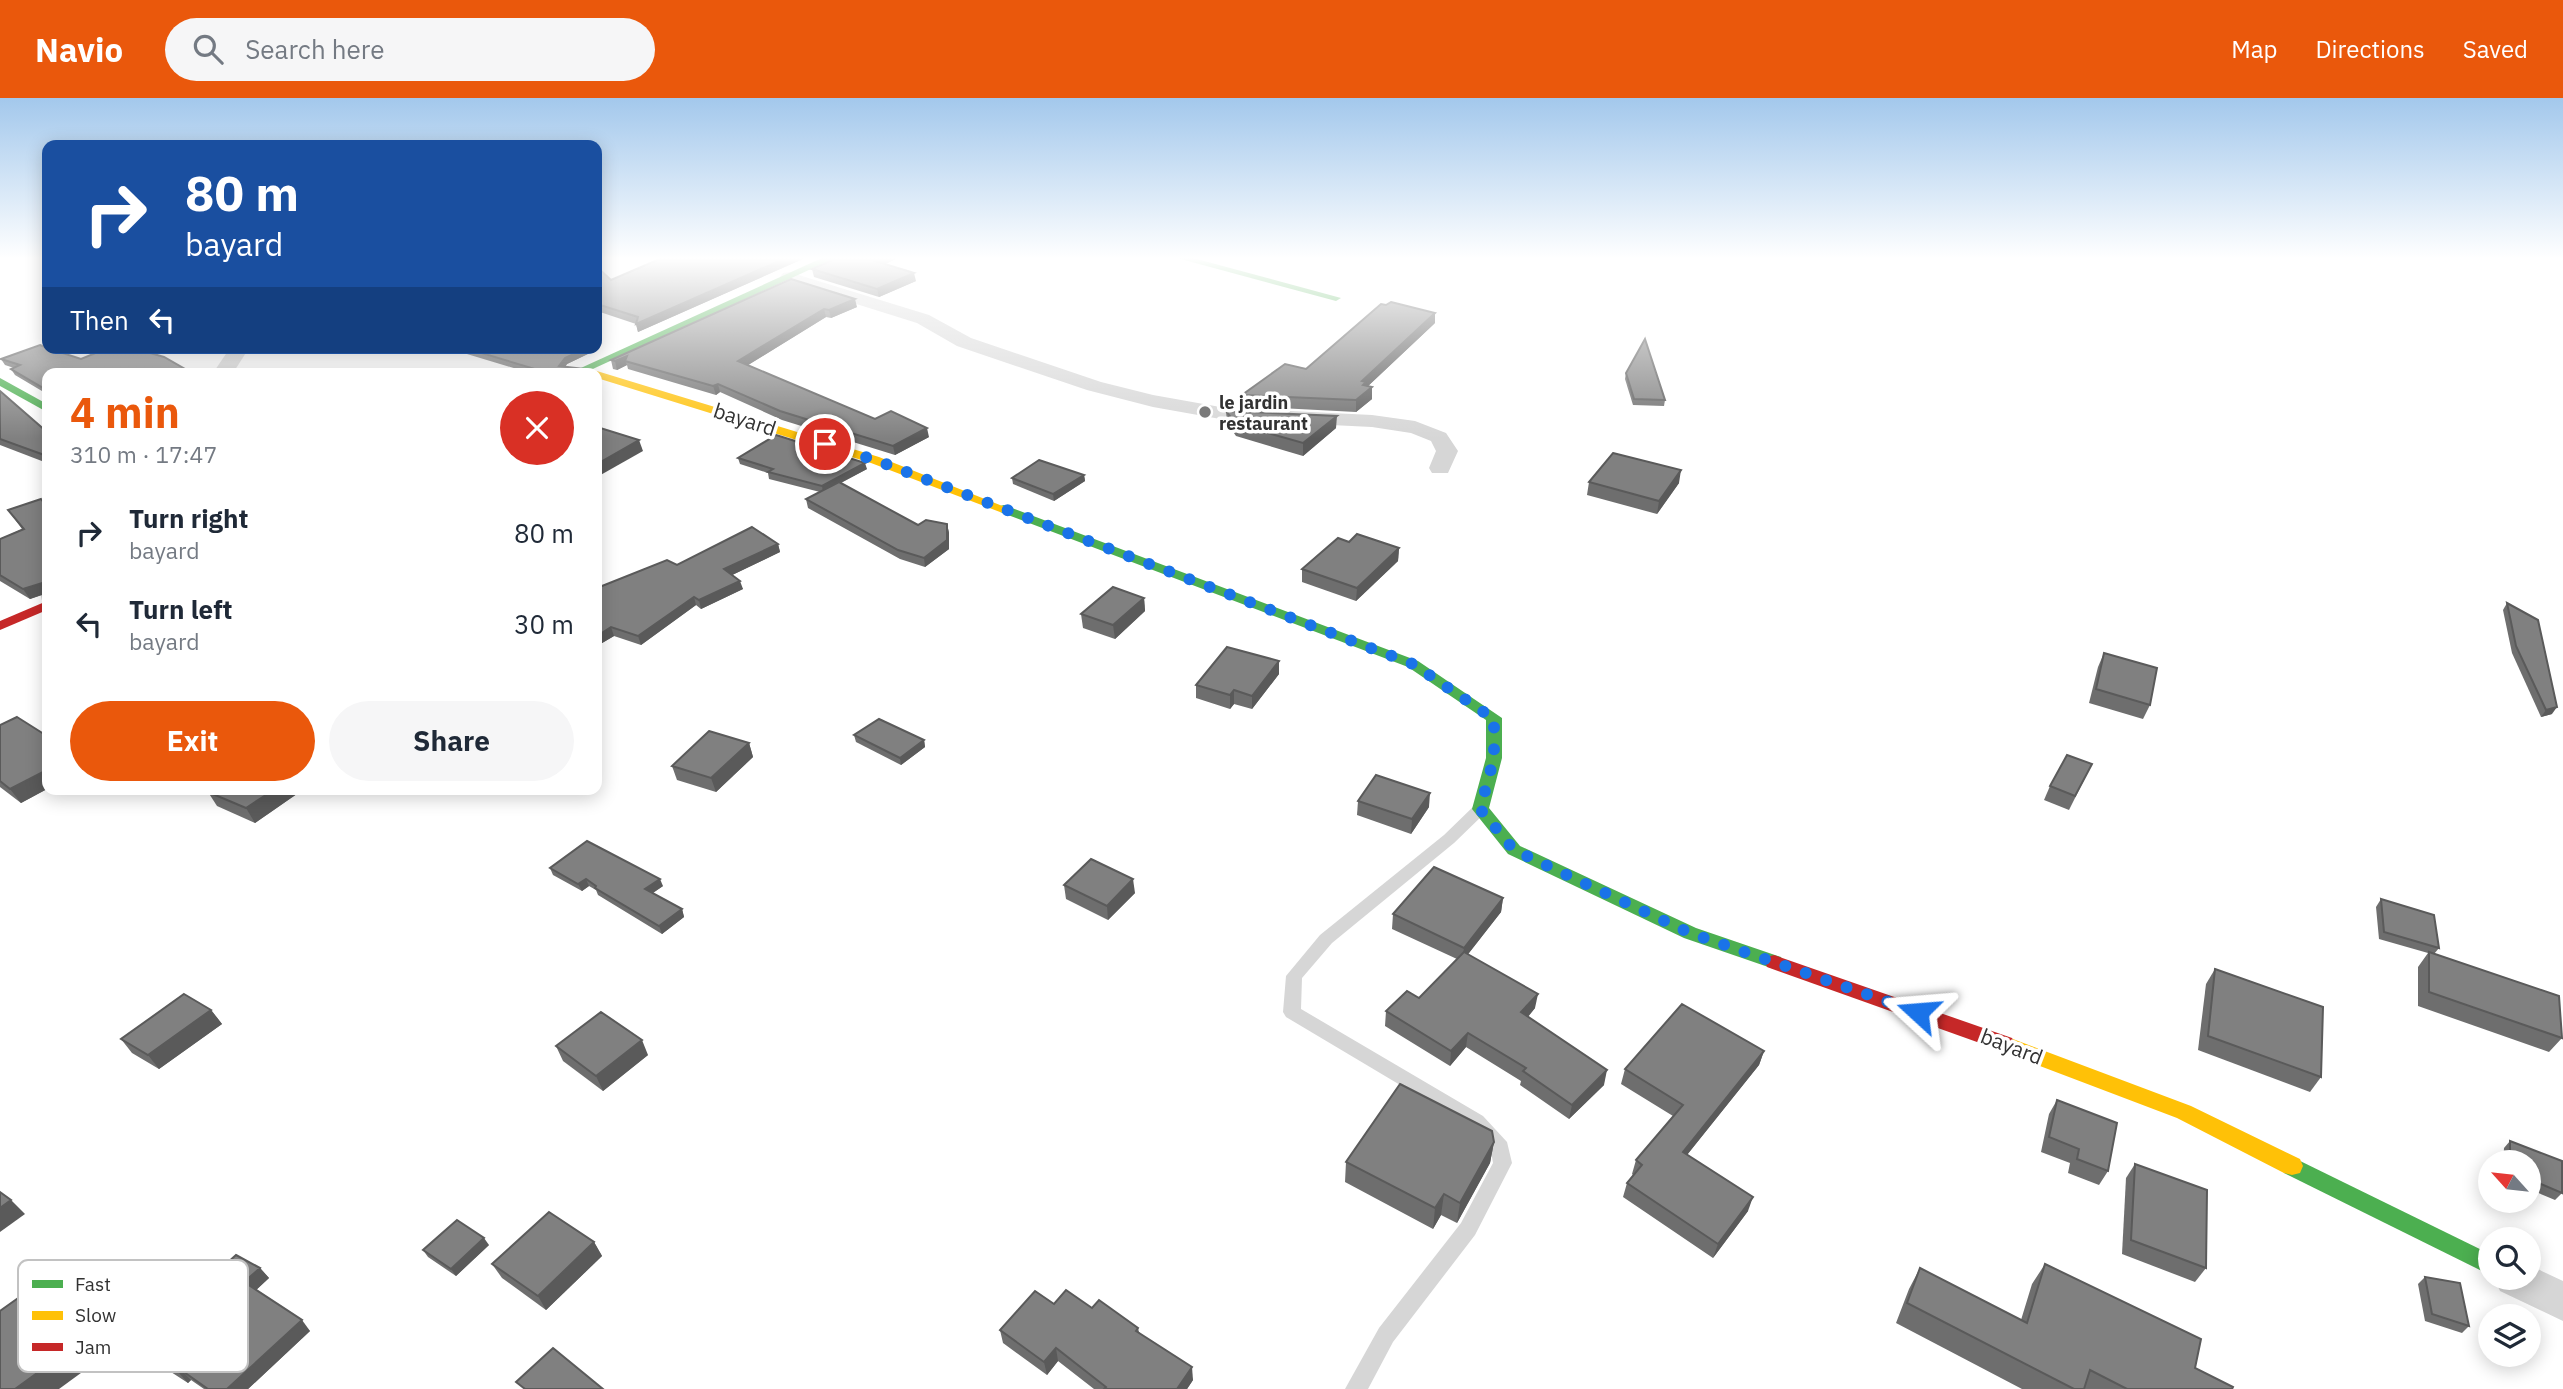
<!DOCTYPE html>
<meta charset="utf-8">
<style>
body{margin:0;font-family:"IBM Plex Sans",sans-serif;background:#f6f6f7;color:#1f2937;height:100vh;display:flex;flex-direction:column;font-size:26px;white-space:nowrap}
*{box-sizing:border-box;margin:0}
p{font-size:23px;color:#747a83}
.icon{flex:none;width:38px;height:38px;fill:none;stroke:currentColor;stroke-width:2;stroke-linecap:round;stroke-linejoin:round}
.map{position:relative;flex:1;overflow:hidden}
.drawer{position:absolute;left:42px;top:270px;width:560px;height:427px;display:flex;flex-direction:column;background:#fff;border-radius:14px;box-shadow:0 4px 18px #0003}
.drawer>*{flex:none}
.top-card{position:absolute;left:42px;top:42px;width:560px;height:214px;border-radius:14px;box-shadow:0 4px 18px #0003;background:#1a4fa0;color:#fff;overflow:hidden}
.needle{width:46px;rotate:297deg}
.fabs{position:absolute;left:2478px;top:1052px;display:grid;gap:14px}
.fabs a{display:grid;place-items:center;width:63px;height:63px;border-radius:50%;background:#fff;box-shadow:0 4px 18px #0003;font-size:35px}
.pin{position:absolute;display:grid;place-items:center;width:60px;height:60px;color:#fff;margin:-30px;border:4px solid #fff;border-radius:50%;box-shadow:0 2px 7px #0007}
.me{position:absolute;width:77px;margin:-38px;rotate:289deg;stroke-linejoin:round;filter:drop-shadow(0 0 5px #0008)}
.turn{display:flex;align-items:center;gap:24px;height:147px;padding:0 28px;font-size:32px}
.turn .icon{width:91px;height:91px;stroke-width:2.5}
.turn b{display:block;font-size:49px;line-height:60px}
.then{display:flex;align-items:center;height:66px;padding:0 28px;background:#0003;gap:14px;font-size:26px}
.round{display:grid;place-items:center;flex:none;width:74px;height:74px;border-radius:37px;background:#f6f6f7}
.headline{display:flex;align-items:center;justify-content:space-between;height:119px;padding:0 28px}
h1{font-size:42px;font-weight:800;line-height:52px;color:#ea580c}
.button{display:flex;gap:14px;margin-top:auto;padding:14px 28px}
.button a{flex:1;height:80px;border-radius:42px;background:#ea580c;color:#fff;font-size:28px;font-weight:800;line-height:80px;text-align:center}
.button a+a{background:#f6f6f7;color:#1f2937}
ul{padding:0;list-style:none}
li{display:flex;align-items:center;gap:21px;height:91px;padding:0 28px}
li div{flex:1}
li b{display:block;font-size:26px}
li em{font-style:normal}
header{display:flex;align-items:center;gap:42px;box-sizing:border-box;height:98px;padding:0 35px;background:#ea580c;color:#fff}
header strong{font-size:33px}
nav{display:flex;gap:38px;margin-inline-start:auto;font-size:24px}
.search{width:490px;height:63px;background:#f6f6f7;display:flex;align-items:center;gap:18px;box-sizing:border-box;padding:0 24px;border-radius:38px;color:#747a83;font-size:26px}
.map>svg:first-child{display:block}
</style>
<header>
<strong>Navio</strong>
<div class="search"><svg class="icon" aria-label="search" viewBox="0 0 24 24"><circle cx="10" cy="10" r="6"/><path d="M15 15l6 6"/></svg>Search here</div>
<nav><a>Map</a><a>Directions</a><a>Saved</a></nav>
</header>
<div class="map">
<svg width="2563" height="1291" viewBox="0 0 2563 1291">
<rect width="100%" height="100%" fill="#fff"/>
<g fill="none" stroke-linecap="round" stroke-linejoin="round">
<!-- lane -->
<path fill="#d6d6d6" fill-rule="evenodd" d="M1480 706 1485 707 1487 711 1485 715 1454 745 1332 845 1302 880 1301 911 1483 1018 1507 1044 1512 1065 1475 1137 1393 1244 1368 1291H1345L1379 1230 1461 1125 1493 1065 1491 1053 1469 1028 1286 919 1283 914 1286 878 1320 837 1444 737 1475 707Z"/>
<!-- street -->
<g fill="#d6d6d6" fill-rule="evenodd">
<path d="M789 174 929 217 971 240 1101 284 1153 297 1226 310 1372 317 1415 323 1446 335 1458 353 1448 375H1432L1429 370 1436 353 1431 343 1411 335 1372 329 1226 322 1153 309 1087 292 957 248 917 225 783 183 780 179 783 175Z"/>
<path d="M230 250H249L233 275H213Z"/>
<path d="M2529 1167 2563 1183V1223L2500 1193 2494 1180H2529Z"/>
</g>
<!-- fast -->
<g fill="#4caf50" fill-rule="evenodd">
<path d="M822 160H835L584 275 572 274Z"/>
<path d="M1177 160H1193L1341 200 1336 203Z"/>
<path d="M0 280 47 306V314L0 288Z"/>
<path d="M1004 407 1418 563 1502 620V660L1489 710 1520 748 1696 830 1781 859 1783 864 1781 869 1774 871 1684 840 1508 756 1472 711 1486 660V622L1408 569 1000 414V408Z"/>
<path d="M2292 1059 2490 1156V1177L2284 1075 2281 1068 2284 1061Z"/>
</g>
<!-- slow -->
<g fill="#ffc107" fill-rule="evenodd">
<path d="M579 270H587L879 359 1010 411 1008 414H1000L871 365 597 280V275L579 274Z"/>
<path d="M2005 938 2191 1008 2300 1061 2303 1068 2300 1075 2292 1077 2284 1075 2177 1020 1998 952 1995 946 1998 940Z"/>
</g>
<!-- jam -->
<g fill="#c62828" fill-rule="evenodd">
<path d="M47 503V512L0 532V523Z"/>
<path d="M1774 857 2012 940 2015 946 2012 952 2005 954 1767 869 1765 864 1767 859Z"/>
</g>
</g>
<!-- wall -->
<g fill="#6e6e6e">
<path d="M662 160H805L638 234 636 226 597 213V169L611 182Z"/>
<path d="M837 160H897L886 166 916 183 879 199 814 179 812 171Z"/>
<path d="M791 181 857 209 831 220 826 219 748 267 875 321 929 339 895 357 782 322 720 294 716 297 628 271 627 267 617 272 613 271 611 262Z"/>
<path d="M1435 225 1368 288 1372 289V301L1356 314 1242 308V297L1306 271Z"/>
<path d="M456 250H591L592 254 567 266 565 269 592 272 593 275H530L457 253Z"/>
<path d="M1 261H81L47 275V296L15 277 11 271 14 270 5 267Z"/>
<path d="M1626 275 1665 302 1664 308 1633 307 1625 281Z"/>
<path d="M0 293 47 334V365L0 347Z"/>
<path d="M1226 313 1336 330 1303 358 1236 338 1227 325Z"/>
<path d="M738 360 867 371 841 385 918 427 947 426 949 435V451L925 469 900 461 808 410 806 401 820 394 769 381 768 375 740 366Z"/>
<path d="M1084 377 1085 383 1054 403 1013 386 1012 380Z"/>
<path d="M1589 384 1679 385 1657 416 1587 397Z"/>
<path d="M47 409V509L43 503 42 497 30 501 0 483V441L22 431 8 412Z"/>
<path d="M1349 444 1399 450 1398 463 1356 503 1302 484V471Z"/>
<path d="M778 446 780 454 732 477 743 491 701 511 696 507 641 547 614 538 597 548V490L677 467Z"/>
<path d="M1144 500 1145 513 1115 541 1083 530 1081 516Z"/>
<path d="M2507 505 2552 616 2541 619 2512 555 2503 512Z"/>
<path d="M2104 555 2150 607 2143 621 2089 605 2098 569Z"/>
<path d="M1279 563V576L1252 611 1234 606 1230 611 1196 600V587Z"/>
<path d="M0 627 47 638V691L21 705 0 689Z"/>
<path d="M854 637 924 642 925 649 901 667 856 644Z"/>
<path d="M749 645 753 659 716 694 677 682 672 668Z"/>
<path d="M2085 680 2069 712 2044 702 2050 688Z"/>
<path d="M212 691H304L255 725 217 708 208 694Z"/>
<path d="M1358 703 1429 709 1411 736 1357 717Z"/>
<path d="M550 770 663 788 653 795 682 811 684 819 662 836 598 797 596 792 589 788 582 793 553 777Z"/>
<path d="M1064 787 1135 795 1108 822 1066 801Z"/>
<path d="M1503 800 1501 814 1468 856 1535 910 1528 919 1604 987 1569 1021 1520 987 1521 983 1466 949 1450 968 1385 928 1386 913 1419 900 1457 861 1392 831 1393 816Z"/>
<path d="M2381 801 2439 850 2434 856 2562 940 2549 954 2418 908V869L2428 855 2379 841 2376 809Z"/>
<path d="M2215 871 2321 979 2310 994 2198 952 2206 886Z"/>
<path d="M211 912 222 926 159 971 132 955 121 941Z"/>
<path d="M556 948 648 957 603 993 563 963Z"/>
<path d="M1764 953 1759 967 1687 1057 1748 1113 1713 1160 1623 1099 1627 1085 1633 1077 1632 1076 1636 1062 1673 1018 1621 986 1625 971Z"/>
<path d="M2057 1002 2108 1073 2099 1087 2068 1075 2070 1065 2041 1054 2049 1016Z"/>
<path d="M2510 1043 2562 1095 2555 1102 2529 1091V1064H2503L2504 1050Z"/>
<path d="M1494 1044 1490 1065 1457 1125 1441 1117 1433 1131 1345 1084 1346 1064Z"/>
<path d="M2135 1066 2206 1170 2195 1184 2122 1156 2126 1080Z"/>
<path d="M594 1144 602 1158 546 1212 502 1180 492 1166Z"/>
<path d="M489 1147 456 1178 428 1159 423 1152Z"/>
<path d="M2045 1166 2195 1270 2232 1291H2022L1896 1225 1909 1191 1920 1170 2021 1222 2032 1186Z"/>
<path d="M260 1170 269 1180 256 1192 310 1233 248 1291H204L191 1282 188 1285 157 1265 147 1255 213 1194 205 1185Z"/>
<path d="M2425 1179 2469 1228 2462 1235 2425 1223 2418 1186Z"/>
<path d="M1054 1206 1092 1210 1138 1230 1139 1234 1193 1282 1187 1291H1094L1058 1263 1047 1277 1003 1245 1000 1232Z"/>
</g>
<!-- shaded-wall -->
<g fill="#5a5a5a">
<path d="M786 160H805L638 234 636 226Z"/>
<path d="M881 160H897L877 170 875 163Z"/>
<path d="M914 175 916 183 879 199 877 191Z"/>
<path d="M855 201 857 209 831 220 829 212Z"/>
<path d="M824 211 826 219 740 272 738 263Z"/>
<path d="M1435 215V225L1366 290 1372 289V301L1356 314V302L1362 283Z"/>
<path d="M586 250H591L592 254 567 266 561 274 559 268 565 260Z"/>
<path d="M627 258 625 263 627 267 617 272 615 263Z"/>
<path d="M718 286 720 294 716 297 713 288Z"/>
<path d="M1337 318 1336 330 1303 358V345Z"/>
<path d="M927 330 929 339 895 357 893 348Z"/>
<path d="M639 342 643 353 597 379V366Z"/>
<path d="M865 365 867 371 823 394 822 388Z"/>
<path d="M1681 372 1679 385 1657 416 1659 403Z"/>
<path d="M1084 377 1085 383 1054 403 1053 396Z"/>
<path d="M947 426 949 435V451L925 469 924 460Z"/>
<path d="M778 446 780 454 726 480 724 471Z"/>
<path d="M1399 450 1398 463 1356 503 1357 490Z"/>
<path d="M740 483 743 491 701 511 699 502Z"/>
<path d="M42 485 47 495 30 501 23 491Z"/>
<path d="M694 499 696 507 641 547 638 538Z"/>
<path d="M1144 500 1145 513 1115 541 1113 527Z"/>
<path d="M611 529 614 538 597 548V538Z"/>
<path d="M1279 563V576L1252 611V598Z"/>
<path d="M1234 592V606L1230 611V597Z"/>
<path d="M2557 609 2552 616 2541 619 2546 612Z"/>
<path d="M924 642 925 649 901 667 900 660Z"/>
<path d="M749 645 753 659 716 694 711 680Z"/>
<path d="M47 672V691L21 705 10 691Z"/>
<path d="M275 691H304L255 725 246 710Z"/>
<path d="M1430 695 1429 709 1411 736 1412 721Z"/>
<path d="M586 781 589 788 582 793 578 786Z"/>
<path d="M660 781 663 788 648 798 645 791Z"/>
<path d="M1133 781 1135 795 1108 822 1107 808Z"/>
<path d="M1503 800 1501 814 1462 864 1464 850Z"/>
<path d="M682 811 684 819 662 836 659 828Z"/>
<path d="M1538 896 1535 910 1519 929 1521 914Z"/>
<path d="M211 912 222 926 159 971 148 957Z"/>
<path d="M1468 935 1466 949 1450 968 1451 953Z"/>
<path d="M642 942 648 957 603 993 596 978Z"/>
<path d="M1764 953 1759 967 1678 1068 1683 1054Z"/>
<path d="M1607 972 1604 987 1569 1021 1572 1007Z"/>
<path d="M1494 1044 1490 1065 1457 1125 1460 1105Z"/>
<path d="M1444 1096 1441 1117 1433 1131 1435 1110Z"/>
<path d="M1753 1099 1748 1113 1713 1160 1718 1146Z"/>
<path d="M11 1102 25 1116 0 1134V1110Z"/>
<path d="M484 1140 489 1147 456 1178 451 1171Z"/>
<path d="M594 1144 602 1158 546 1212 538 1198Z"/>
<path d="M260 1170 269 1180 253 1195 244 1184Z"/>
<path d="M28 1193 47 1211 96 1264 59 1291H15Z"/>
<path d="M302 1222 310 1233 248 1291H227Z"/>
<path d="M1056 1250 1058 1263 1047 1277 1044 1264Z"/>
<path d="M1192 1269 1193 1282 1187 1291H1177Z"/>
<path d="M181 1272 191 1282 188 1285 178 1274Z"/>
</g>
<!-- building -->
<g fill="#808080" stroke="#5a5a5a" stroke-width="2">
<path d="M662 160H786L636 226 638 219 597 206V169L611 182Z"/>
<path d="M837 160H881L875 163 914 175 877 191 812 171Z"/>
<path d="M791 181 855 201 829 212 824 211 738 263 875 321 891 313 927 330 893 348 780 313 718 286 713 288 625 263 627 258 615 263 611 262Z"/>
<path d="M1391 204 1435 215 1362 283 1366 284 1363 287 1372 289 1356 302 1242 297 1285 266 1306 271 1381 206 1386 207Z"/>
<path d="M1645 241 1665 302 1634 301 1626 275Z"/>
<path d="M40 247 47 250 81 261 108 250H133L164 259 192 275H47V290L45 291 11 271 20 267 1 261Z"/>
<path d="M465 250H586L565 260 559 268 592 272V275H548Z"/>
<path d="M0 293 47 334V358L0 341Z"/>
<path d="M1226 313 1337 318 1303 345 1236 326Z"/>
<path d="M597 329 639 342 597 366Z"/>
<path d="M776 337 865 365 822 388 768 374 773 371 738 360Z"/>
<path d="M1613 355 1681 372 1659 403 1589 384Z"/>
<path d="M1039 362 1084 377 1053 396 1012 380Z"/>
<path d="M839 384 918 427 926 422 947 426V442L924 460 898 452 806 401Z"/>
<path d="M41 401 47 409V505L43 503 42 485 23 491 0 477V441L24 431 8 412Z"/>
<path d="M752 429 778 446 724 471 740 483 699 502 694 499 638 538 611 529 597 538V490L667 462 677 467Z"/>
<path d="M1357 436 1399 450 1357 490 1302 471 1338 440 1349 444Z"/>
<path d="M1113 489 1144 500 1113 527 1081 516Z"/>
<path d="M2507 505 2538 522 2557 609 2546 612 2516 548Z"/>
<path d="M1227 549 1279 563 1252 598 1234 592 1230 597 1196 587Z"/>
<path d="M2104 555 2157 570 2150 607 2096 591Z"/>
<path d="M17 619 47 638V672L10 691 0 683V627Z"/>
<path d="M879 621 924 642 900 660 854 637Z"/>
<path d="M709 633 749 645 711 680 672 668Z"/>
<path d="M2067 657 2092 666 2075 698 2050 688Z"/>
<path d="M1376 677 1430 695 1412 721 1358 703Z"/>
<path d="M212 691H275L246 710 208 694Z"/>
<path d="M587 743 660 781 645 791 682 811 659 828 595 790 596 788 586 781 578 786 550 770Z"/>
<path d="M1091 761 1133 781 1107 808 1064 787Z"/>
<path d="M1434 769 1503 800 1464 850 1393 816Z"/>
<path d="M2381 801 2434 817 2439 850 2384 834Z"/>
<path d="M1464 854 1538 896 1521 914 1607 972 1572 1007 1523 973 1526 970 1468 935 1451 953 1386 913 1407 893 1419 900Z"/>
<path d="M2429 854 2559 898 2562 940 2429 894Z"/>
<path d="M2215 871 2323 909 2321 979 2208 938Z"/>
<path d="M184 896 211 912 148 957 121 941Z"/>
<path d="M1682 906 1764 953 1683 1054 1753 1099 1718 1146 1627 1085 1642 1067 1636 1062 1683 1007 1625 971Z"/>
<path d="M601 914 642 942 596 978 556 948Z"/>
<path d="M1400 986 1492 1033 1494 1044 1460 1105 1444 1096 1435 1110 1346 1064Z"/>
<path d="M2057 1002 2117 1025 2108 1073 2077 1061 2079 1051 2049 1039Z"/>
<path d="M2510 1043 2562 1063V1095L2529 1081V1064H2510Z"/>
<path d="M2135 1066 2207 1092 2206 1170 2131 1142Z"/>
<path d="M0 1094 11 1102 0 1110Z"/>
<path d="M549 1114 594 1144 538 1198 492 1166Z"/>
<path d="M457 1122 484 1140 451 1171 423 1152Z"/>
<path d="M236 1157 260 1170 244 1184 302 1222 227 1291H208L181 1272 178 1274 147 1255 216 1191 205 1185Z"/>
<path d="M2045 1166 2201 1241 2195 1270 2233 1289 2232 1291H2127L2090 1272 2084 1291H2074L1907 1205 1920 1170 2027 1225Z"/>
<path d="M2425 1179 2460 1185 2469 1228 2432 1216Z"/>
<path d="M1066 1192 1092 1210 1099 1202 1138 1230 1136 1233 1192 1269 1177 1291H1104L1106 1289 1056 1250 1044 1264 1000 1232 1035 1193 1054 1206Z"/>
<path d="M28 1193 77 1246 15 1291H0V1213Z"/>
<path d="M553 1250 603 1291H525L516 1284Z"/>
</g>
<!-- sky -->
<linearGradient id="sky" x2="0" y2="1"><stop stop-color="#a3c8ec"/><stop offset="0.47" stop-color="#fff"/><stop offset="1" stop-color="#fff" stop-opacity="0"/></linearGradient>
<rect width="2563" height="341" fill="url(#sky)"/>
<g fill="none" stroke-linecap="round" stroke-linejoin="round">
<!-- route -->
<path stroke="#1a73e8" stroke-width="12" stroke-dasharray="0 21.6" d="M825 346 875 362 1413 566 1494 621V660L1480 711 1514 752 1690 835 1918 914"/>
</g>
<!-- markers -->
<circle fill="#7a7a7a" stroke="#fff" stroke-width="2.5" cx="1205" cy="314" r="7"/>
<g text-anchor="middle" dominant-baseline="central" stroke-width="7" stroke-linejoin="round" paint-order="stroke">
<!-- far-poi labels -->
<g font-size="18" font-weight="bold" fill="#323232" stroke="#fff" text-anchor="start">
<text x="1219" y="304">le jardin<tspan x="1219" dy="21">restaurant</tspan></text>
</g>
<!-- street labels -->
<g font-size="21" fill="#323232" stroke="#fff">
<text transform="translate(745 321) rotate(18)">bayard</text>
<text transform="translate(2012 948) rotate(21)">bayard</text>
</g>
</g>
<!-- legend -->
<rect x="18" y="1162" width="230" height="112" rx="10" fill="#fff" stroke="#c2c2c2" stroke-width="2"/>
<rect x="32" y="1182" width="31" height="8" fill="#4caf50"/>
<rect x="32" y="1213" width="31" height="9" fill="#ffc107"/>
<rect x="32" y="1245" width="31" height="8" fill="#c62828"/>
<g font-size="19" fill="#323232">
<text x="75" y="1193">Fast</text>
<text x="75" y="1224">Slow</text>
<text x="75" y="1256">Jam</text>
</g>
</svg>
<div class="fabs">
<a><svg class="needle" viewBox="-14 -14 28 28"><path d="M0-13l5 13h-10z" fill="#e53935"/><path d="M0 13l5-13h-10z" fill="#747a83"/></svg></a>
<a><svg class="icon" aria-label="search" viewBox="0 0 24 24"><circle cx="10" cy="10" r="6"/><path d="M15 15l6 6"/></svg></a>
<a><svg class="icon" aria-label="layers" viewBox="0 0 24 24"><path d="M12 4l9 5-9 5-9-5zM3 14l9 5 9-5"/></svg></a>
</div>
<div class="pin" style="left:825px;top:346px;background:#d93025"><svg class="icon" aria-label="arrive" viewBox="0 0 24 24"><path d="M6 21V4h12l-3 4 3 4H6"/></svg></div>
<svg class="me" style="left:1918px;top:914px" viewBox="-20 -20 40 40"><path d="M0-17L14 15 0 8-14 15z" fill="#1a73e8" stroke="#fff" stroke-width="4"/></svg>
<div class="top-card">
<div class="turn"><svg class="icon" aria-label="right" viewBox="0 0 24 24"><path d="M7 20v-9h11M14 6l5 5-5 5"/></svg><div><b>80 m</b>bayard</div></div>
<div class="then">Then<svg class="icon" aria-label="left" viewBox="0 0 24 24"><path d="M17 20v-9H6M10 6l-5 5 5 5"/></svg></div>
</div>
<section class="drawer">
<div class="headline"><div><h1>4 min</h1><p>310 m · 17:47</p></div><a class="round" style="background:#d93025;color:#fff"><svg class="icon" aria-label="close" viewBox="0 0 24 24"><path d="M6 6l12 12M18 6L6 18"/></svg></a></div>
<ul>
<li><svg class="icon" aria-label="right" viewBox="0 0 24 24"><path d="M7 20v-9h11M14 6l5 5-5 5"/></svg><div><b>Turn right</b><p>bayard</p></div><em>80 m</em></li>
<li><svg class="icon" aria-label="left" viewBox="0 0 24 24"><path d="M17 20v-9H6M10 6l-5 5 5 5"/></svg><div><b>Turn left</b><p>bayard</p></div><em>30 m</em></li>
</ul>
<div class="button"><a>Exit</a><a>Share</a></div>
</section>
</div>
